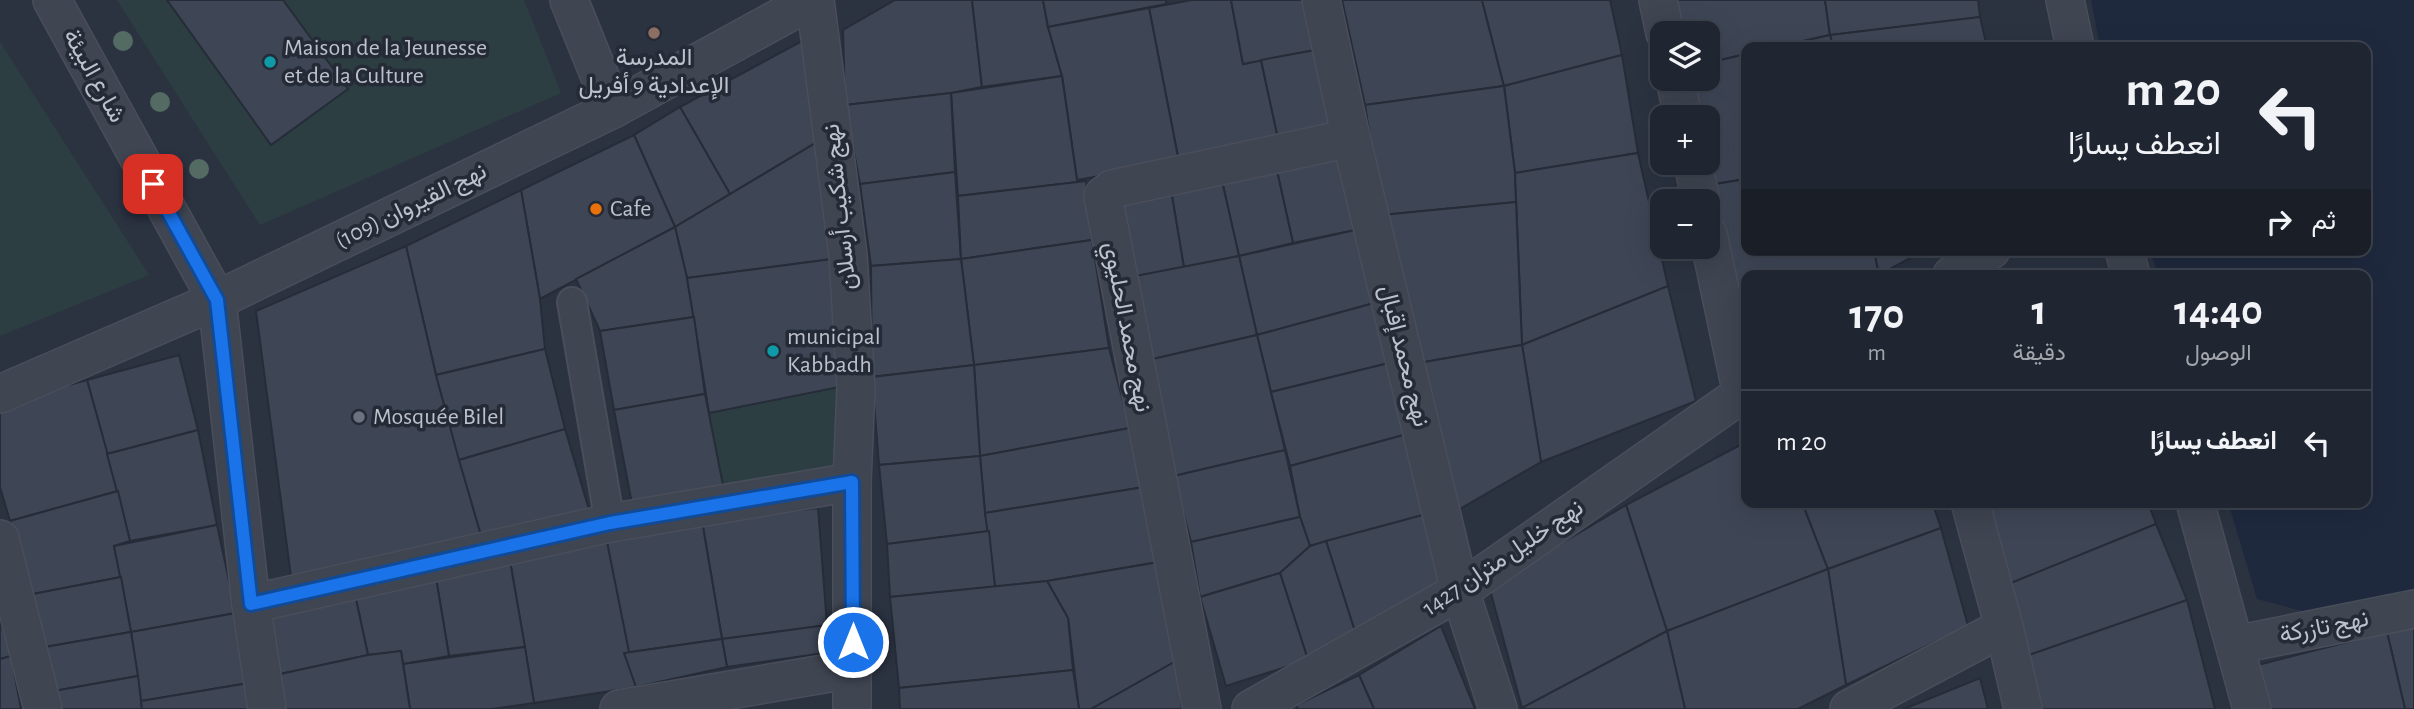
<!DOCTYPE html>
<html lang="ar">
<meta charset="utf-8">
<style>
body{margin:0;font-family:"Alegreya Sans",Vazirmatn,sans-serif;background:#282e39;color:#f1f3f6;direction:rtl;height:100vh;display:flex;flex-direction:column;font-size:26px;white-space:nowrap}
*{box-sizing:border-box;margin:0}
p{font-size:23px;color:#a2a5ab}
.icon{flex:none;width:38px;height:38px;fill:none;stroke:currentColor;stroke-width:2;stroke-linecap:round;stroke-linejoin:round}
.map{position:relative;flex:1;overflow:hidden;direction:ltr}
.panel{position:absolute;left:1741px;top:270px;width:630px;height:238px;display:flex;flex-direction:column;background:#202631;border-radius:14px;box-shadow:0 7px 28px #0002,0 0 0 2px #3d434d;direction:rtl}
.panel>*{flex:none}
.guide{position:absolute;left:1741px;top:42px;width:630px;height:214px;border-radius:14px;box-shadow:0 7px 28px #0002,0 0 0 2px #3d434d;direction:rtl;background:#202631;color:#f1f3f6;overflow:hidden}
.controls{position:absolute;left:1650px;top:21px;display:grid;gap:14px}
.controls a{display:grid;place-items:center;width:70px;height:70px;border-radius:14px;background:#202631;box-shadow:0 7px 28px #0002,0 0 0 2px #3d434d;font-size:35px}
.pin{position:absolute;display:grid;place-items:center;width:60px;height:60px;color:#fff;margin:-30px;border-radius:14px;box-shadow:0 4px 10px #0006}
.me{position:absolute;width:77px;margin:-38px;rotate:0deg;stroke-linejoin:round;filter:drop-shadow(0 0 5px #0008)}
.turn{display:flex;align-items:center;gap:24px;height:147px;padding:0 35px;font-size:32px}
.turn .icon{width:91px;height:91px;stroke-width:2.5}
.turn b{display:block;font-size:49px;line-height:60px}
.then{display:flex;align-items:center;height:66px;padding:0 35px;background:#0003;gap:14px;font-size:26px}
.eta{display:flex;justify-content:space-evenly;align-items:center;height:119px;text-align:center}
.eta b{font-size:42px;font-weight:700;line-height:49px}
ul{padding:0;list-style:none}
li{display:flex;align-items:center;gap:21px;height:105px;padding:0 35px;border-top:2px solid #3d434d}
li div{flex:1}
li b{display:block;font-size:26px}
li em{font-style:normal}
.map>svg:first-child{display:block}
</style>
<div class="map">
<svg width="2414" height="709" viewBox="0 0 2414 709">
<rect width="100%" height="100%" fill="#2b3341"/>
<!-- green -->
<g fill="#2d3e42">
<path d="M117 0H524L561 93 260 225Z"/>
<path d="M0 42 149 275 0 336Z"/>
<path d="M849 385 847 468 724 490 709 413Z"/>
</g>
<!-- water -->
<path fill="#1f293e" d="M2091 0H2414V589L2313 614 2257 599 2228 502H2366V275H2158L2150 250H2366V47H2100Z"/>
<!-- building -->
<g fill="#3e4656" stroke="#262c38" stroke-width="2">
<path d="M167 0H283L348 89 271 145Z"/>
<path d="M895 0H972L982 87 951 93 845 105 843 30Z"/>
<path d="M972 0H1043L1048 27 1062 76 982 87Z"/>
<path d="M1043 0H1166V4L1048 27Z"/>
<path d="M1192 0H1231L1243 64 1261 60 1279 143 1179 162 1149 8Z"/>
<path d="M1231 0H1313L1321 49 1243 64Z"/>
<path d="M1342 0H1482L1504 86 1365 105Z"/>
<path d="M1482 0H1610L1622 55 1504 86Z"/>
<path d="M1669 0H1825L1830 35 1777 47H1746V54L1708 63V33H1676Z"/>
<path d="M1825 0H1978L1980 17 1830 35Z"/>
<path d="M1149 8 1179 162 1077 180 1062 76 1048 27Z"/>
<path d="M1980 17 1987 47H1833L1830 35Z"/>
<path d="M1830 35 1833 47H1777Z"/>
<path d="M802 41 824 138 730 194 680 107Z"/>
<path d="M1321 49 1337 131 1279 143 1261 60Z"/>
<path d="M1746 54V179L1709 185 1708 117H1695L1687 79H1708V63Z"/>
<path d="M1622 55 1638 153 1515 173 1504 86Z"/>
<path d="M1062 76 1077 180 1086 181 958 196 951 93Z"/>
<path d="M1504 86 1515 173 1516 202 1382 215 1365 105Z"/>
<path d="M951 93 955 172 860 184 845 105Z"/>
<path d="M680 107 730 194 675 227 634 135Z"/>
<path d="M634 135 675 227 540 299 521 190Z"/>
<path d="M824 138 840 258 687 278 675 227Z"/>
<path d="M1638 153 1668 286 1522 345 1515 173Z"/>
<path d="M1344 156 1360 229 1293 243 1277 171Z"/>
<path d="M1277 171 1293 243 1239 256 1222 181Z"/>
<path d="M955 172 961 259 871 266 860 184Z"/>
<path d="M1746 179V250H1874L1879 275H1746V340L1740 343 1709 185Z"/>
<path d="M1086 181 1092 240 961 259 958 196Z"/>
<path d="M1222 181 1239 256 1184 268 1171 190Z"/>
<path d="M521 190 540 299 545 349 436 375 406 246Z"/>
<path d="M1171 190 1184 268 1125 278 1111 200Z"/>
<path d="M1516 202 1522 345 1413 364 1382 215Z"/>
<path d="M675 227 687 278 694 317 600 331 576 279Z"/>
<path d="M1360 229 1378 302 1257 335 1239 256Z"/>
<path d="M1092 240 1109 348 974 365 961 259Z"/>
<path d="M406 246 436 375 483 542 293 592 256 311Z"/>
<path d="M1874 250H1925L1879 275Z"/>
<path d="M1239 256 1257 335 1140 362 1125 278Z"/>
<path d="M840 258 849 385 709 413 687 278Z"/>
<path d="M961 259 974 365 872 377 871 266Z"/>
<path d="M1668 286 1696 401 1541 462 1522 345Z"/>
<path d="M1378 302 1393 362 1271 392 1257 335Z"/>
<path d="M694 317 705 394 614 410 600 331Z"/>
<path d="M1257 335 1285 450 1174 476 1140 362Z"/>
<path d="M1522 345 1541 462 1458 510 1413 364Z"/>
<path d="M1109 348 1130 428 980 456 974 365Z"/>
<path d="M545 349 565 429 459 460 436 375Z"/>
<path d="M179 355 198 430 107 454 87 380Z"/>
<path d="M1393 362 1411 433 1290 466 1271 392Z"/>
<path d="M974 365 980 456 879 465 872 377Z"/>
<path d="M87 380 118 491 10 521 0 487V404Z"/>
<path d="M705 394 724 490 633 509 614 410Z"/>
<path d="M1130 428 1144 487 985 513 980 456Z"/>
<path d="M565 429 593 523 483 542 459 460Z"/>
<path d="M198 430 217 525 130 541 107 454Z"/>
<path d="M1411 433 1434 512 1310 546 1300 517 1290 466Z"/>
<path d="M1746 442V502H1802L1828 569 1667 631 1626 505Z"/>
<path d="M1285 450 1300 517 1191 542 1174 476Z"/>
<path d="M980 456 985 513 989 531 887 544 879 465Z"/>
<path d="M1144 487 1159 562 1047 581 995 587 985 513Z"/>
<path d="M118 491 130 541 114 546 121 577 33 594 10 521Z"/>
<path d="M1802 502H1932L1941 528 1828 569Z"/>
<path d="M1986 502H2148L2156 524 2011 583Z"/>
<path d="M1626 505 1667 631 1522 708 1489 586Z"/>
<path d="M818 508 827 625 722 639 702 521Z"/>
<path d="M1434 512 1451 587 1359 644 1326 541Z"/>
<path d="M1300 517 1310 546 1280 573 1200 597 1191 542Z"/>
<path d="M702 521 722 639 624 653 606 537Z"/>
<path d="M2156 524 2187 600 2029 655 2011 583Z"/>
<path d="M217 525 236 613 131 632 114 546Z"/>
<path d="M1941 528 1968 626 1846 685 1828 569Z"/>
<path d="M989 531 995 587 890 597 887 544Z"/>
<path d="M606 537 636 687 534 703 509 555Z"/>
<path d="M1326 541 1359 644 1308 660 1280 573 1310 546Z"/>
<path d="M509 555 525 647 449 656 435 572Z"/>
<path d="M1159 562 1176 661 1091 709H1079L1068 618 1047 581Z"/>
<path d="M1828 569 1846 685 1798 709H1685L1667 631Z"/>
<path d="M435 572 449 656 403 664 401 651 368 655 354 590Z"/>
<path d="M1280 573 1308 660 1226 686 1200 597Z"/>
<path d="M121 577 131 632 45 647 33 594Z"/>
<path d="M1047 581 1068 618 1073 670 899 688 890 597Z"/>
<path d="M354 590 368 655 271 676 256 611Z"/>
<path d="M2187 600 2215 709H2040L2029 655Z"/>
<path d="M236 613 249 683 141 701 131 632Z"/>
<path d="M0 619 11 656 0 659Z"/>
<path d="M827 625 831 652 727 667 722 639Z"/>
<path d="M1441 626 1475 709H1374L1359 675Z"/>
<path d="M2414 627V709H2405L2387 632Z"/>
<path d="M1667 631 1685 709H1523L1522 708Z"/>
<path d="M131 632 138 676 54 691 45 647Z"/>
<path d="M2387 632 2405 709H2268L2254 666Z"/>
<path d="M722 639 727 667 636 687 624 653Z"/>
<path d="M525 647 534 703 492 709H410L403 664Z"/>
<path d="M401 651 410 709H278L271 676 368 655Z"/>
<path d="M11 656 21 709H0V659Z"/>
<path d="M1176 661 1182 709H1091Z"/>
<path d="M1073 670 1079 709H900L899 688Z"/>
<path d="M1359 675 1374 709H1298L1296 705Z"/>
<path d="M138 676 142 709H58L54 691Z"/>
<path d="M1980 678 1988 709H1904Z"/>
<path d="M249 683 253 709H142L141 701Z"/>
</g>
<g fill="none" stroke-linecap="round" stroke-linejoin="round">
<defs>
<path id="pedestrian" d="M572 302 610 523"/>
<g id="minor">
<path d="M52 0 217 300 251 604 267 709"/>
<path d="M569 0 613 109"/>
<path d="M815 0 848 255 856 388 852 482V709"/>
<path d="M1321 0 1351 138 1460 591 1498 709"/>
<path d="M1658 0 1665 33"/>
<path d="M2065 0 2075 47"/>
<path d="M1675 79 1683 117"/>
<path d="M1693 163 1701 201"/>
<path d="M1708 234 1742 394"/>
<path d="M2124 250 2131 275"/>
<path d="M1952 275 1991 250"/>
<path d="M0 394 217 300 613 109 812 0"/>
<path d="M1970 502 2004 627 2023 709"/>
<path d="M2195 502 2252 709"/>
<path d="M0 539 43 709"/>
<path d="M251 604 610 523 852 482"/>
<path d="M2235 645 2414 609"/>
<path d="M619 709 853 669"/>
<path d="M1202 709 1103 196 1112 189 1351 138"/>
<path d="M1251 709 1460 591 1746 391"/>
<path d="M1849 709 2004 627"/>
</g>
</defs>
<!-- pedestrian casing -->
<use href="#pedestrian" stroke="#494e5a" stroke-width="32"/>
<!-- minor casing -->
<use href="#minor" stroke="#494e5a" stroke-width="40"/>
<!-- pedestrian -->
<use href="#pedestrian" stroke="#3f4551" stroke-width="28"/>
<!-- minor -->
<use href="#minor" stroke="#3f4551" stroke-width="37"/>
</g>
<!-- trees -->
<g fill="#546b64">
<circle cx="123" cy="41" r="10"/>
<circle cx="160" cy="102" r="10"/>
<circle cx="199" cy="169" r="10"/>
</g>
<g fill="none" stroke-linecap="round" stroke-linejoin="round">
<defs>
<path id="route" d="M153 184 217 300 251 604 610 523 852 482 853 642"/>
</defs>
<!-- route casing -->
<use href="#route" stroke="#114b97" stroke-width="18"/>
<!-- route -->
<use href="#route" stroke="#1a73e8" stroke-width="12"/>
</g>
<!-- markers -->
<circle fill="#8d6e63" stroke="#242a36" stroke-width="2.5" cx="654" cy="33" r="7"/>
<g fill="#0f9aa8" stroke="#242a36" stroke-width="2.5">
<circle cx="270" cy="62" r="7"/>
<circle cx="773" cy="351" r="7"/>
</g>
<circle fill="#e8710a" stroke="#242a36" stroke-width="2.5" cx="596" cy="209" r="7"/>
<circle fill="#6b7280" stroke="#242a36" stroke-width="2.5" cx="359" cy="417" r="7"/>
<g text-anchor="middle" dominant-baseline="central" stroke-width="7" stroke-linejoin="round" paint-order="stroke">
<!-- poi labels -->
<g font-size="24" fill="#bcc1cb" stroke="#242a36" text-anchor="start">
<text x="284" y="48">Maison de la Jeunesse<tspan x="284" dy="28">et de la Culture</tspan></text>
<text x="654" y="58" text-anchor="middle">المدرسة<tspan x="654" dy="28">الإعدادية 9 أفريل</tspan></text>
<text x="610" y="209">Cafe</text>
<text x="787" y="337">municipal<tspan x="787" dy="28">Kabbadh</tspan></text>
<text x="373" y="417">Mosquée Bilel</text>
</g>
<!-- street labels -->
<g font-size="24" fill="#bcc1cb" stroke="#242a36">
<text transform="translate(94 76) rotate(61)">شارع البيئة</text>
<text transform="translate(411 206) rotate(-26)">نهج القيروان (109)</text>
<text transform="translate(840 207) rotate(-96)">نهج شكيب أرسلان</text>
<text transform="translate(1127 327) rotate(79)">نهج محمد الحليوي</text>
<text transform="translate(1404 356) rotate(76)">نهج محمد إقبال</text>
<text transform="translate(1503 558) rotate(-34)">نهج خليل متران 1427</text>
<text transform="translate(2324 627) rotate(-11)">نهج تازركة</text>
</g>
</g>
</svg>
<div class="controls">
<a><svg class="icon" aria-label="layers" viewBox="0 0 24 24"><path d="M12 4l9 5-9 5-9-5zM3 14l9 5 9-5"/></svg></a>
<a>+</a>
<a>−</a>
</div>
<div class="pin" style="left:153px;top:184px;background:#d93025"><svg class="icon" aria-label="arrive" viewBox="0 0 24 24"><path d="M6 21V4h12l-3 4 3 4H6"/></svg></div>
<svg class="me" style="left:853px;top:642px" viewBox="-20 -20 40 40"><circle r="17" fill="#1a73e8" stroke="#fff" stroke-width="3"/><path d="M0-11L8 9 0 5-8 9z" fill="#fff"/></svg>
<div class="guide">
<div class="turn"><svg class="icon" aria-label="left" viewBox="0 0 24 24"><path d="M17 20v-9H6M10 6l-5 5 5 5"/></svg><div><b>20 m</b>انعطف يسارًا</div></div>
<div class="then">ثم<svg class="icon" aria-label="right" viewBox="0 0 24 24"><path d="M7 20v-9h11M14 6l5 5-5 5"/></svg></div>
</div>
<section class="panel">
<div class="eta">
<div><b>14:40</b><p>الوصول</p></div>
<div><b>1</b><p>دقيقة</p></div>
<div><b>170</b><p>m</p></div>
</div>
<ul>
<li><svg class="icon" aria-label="left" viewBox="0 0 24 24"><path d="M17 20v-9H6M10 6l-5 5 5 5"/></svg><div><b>انعطف يسارًا</b></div><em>20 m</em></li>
</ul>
</section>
</div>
